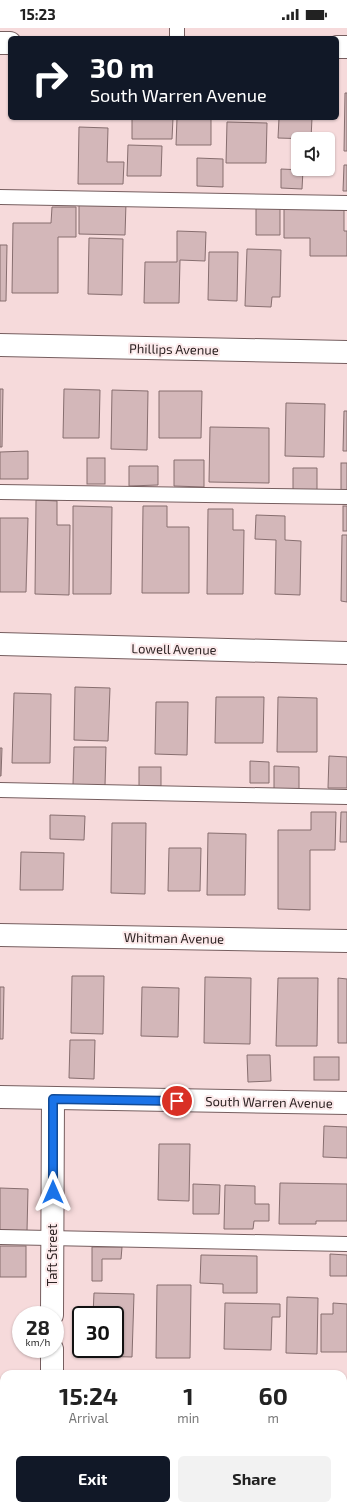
<!DOCTYPE html>
<style>
body{margin:0;font-family:"Exo 2",sans-serif;background:#f2f2f2;color:#222;height:100vh;display:flex;flex-direction:column;font-size:15px;white-space:nowrap}
*{box-sizing:border-box;margin:0}
p{font-size:13px;color:#767676}
.icon{flex:none;width:22px;height:22px;fill:none;stroke:currentColor;stroke-width:2;stroke-linecap:round;stroke-linejoin:round}
.map{position:relative;flex:1;overflow:hidden}
.details{position:absolute;left:0px;top:1342px;width:347px;height:140px;display:flex;flex-direction:column;background:#fff;border-radius:12px 12px 0 0;box-shadow:0 1px 3px #0004}
.details>*{flex:none}
.banner{position:absolute;left:8px;top:8px;width:331px;height:84px;border-radius:6px;box-shadow:0 1px 3px #0004;background:#111827;color:#fff;overflow:hidden}
.tools{position:absolute;left:291px;top:104px;display:grid;gap:8px}
.tools a{display:grid;place-items:center;width:44px;height:44px;border-radius:6px;background:#fff;box-shadow:0 1px 3px #0004;font-size:20px}
.speed{position:absolute;left:12px;top:1278px;display:flex;gap:8px;font-size:20px;font-weight:700;text-align:center}
.speed>*{display:grid;place-content:center;width:52px;height:52px;border-radius:50%;background:#fff;box-shadow:0 1px 3px #0004;line-height:1}
.speed small{font-size:10px;font-weight:400}
.speed .limit{border:2px solid #111;border-radius:6px;background:#fff;color:#111}
.pin{position:absolute;display:grid;place-items:center;width:34px;height:34px;color:#fff;margin:-17px;border:2px solid #fff;border-radius:50%;box-shadow:0 1px 4px #0007}
.me{position:absolute;width:44px;margin:-22px;rotate:0deg;stroke-linejoin:round;filter:drop-shadow(0 0 3px #0008)}
.turn{display:flex;align-items:center;gap:14px;height:84px;padding:0 16px;font-size:18px}
.turn .icon{width:52px;height:52px;stroke-width:2.5}
.turn b{display:block;font-size:28px;line-height:34px}
.eta{display:flex;justify-content:space-evenly;align-items:center;height:68px;text-align:center}
.eta b{font-size:24px;font-weight:700;line-height:28px}
.cta{display:flex;gap:8px;margin-top:auto;padding:8px 16px}
.cta a{flex:1;height:46px;border-radius:6px;background:#111827;color:#fff;font-size:16px;font-weight:700;line-height:46px;text-align:center}
.cta a+a{background:#f2f2f2;color:#222}
.status{display:flex;justify-content:space-between;align-items:center;height:28px;padding:0 20px;background:#fff;direction:ltr}
.status svg{height:11px;fill:currentColor}
.map>svg:first-child{display:block}
</style>
<div class="status"><b>15:23</b><svg viewBox="0 0 49 12"><path d="M0 12V9h3v3zM5 12V6h3v6zM10 12V3h3v9zM15 12V0h3v12zM26 1h20v11H26zM47 4h2v5h-2z"/></svg></div>
<div class="map">
<svg width="347" height="1482" viewBox="0 0 347 1482">
<rect width="100%" height="100%" fill="#f6dadb"/>
<!-- building -->
<g fill="#d3b7b9" stroke="#876e6f">
<path d="M345 65H347V123H344Z"/>
<path d="M132 90H173L172 111H132Z"/>
<path d="M177 90H211V117H176Z"/>
<path d="M279 90H312L311 111 278 110Z"/>
<path d="M227 94 267 95 266 135H226Z"/>
<path d="M79 99 108 100 107 134H124L123 156H78Z"/>
<path d="M128 117 162 118 161 148H127Z"/>
<path d="M197 130 223 131V159L197 158Z"/>
<path d="M344 137H347V163H343Z"/>
<path d="M281 141 303 142 302 161 281 160Z"/>
<path d="M79 174 126 175 125 207 79 206Z"/>
<path d="M52 179H76V209H58V265H12L13 195H51Z"/>
<path d="M256 179 280 180V207H256Z"/>
<path d="M284 180 344 182V203H347V228H310V210H284Z"/>
<path d="M177 203 206 204 205 233 180 232 179 275H144L145 234H177Z"/>
<path d="M89 210 123 211 122 267 88 266Z"/>
<path d="M0 217H7L6 273H0Z"/>
<path d="M247 221 281 222 280 269H272L271 279 245 278Z"/>
<path d="M209 224H238L237 273 208 272Z"/>
<path d="M0 361H3L2 419H0Z"/>
<path d="M64 361 100 362 99 410H63Z"/>
<path d="M112 362 148 363 147 422 111 421Z"/>
<path d="M159 363H202L201 410H159Z"/>
<path d="M286 375 325 376 324 429 285 428Z"/>
<path d="M344 383H347V423H343Z"/>
<path d="M210 399 269 400V455L209 454Z"/>
<path d="M28 423V451H0V424Z"/>
<rect x="87" y="430" width="18" height="26"/>
<path d="M174 432H204V459L174 458Z"/>
<rect x="341" y="435" width="6" height="27"/>
<path d="M129 438H158V457L129 458Z"/>
<path d="M293 440H317V464L293 463Z"/>
<path d="M36 472 57 473V497H70L69 567 35 566Z"/>
<path d="M73 478 112 479 111 566H73Z"/>
<path d="M143 478H167V499H189V565H142Z"/>
<rect x="343" y="478" width="4" height="25"/>
<path d="M208 481H233V502H244L243 566H207Z"/>
<path d="M256 487 285 488V512L301 513 300 567 275 566 276 512 255 511Z"/>
<path d="M0 490H28L26 564H0Z"/>
<path d="M342 507H347V574L341 573Z"/>
<path d="M75 659 110 660 108 713 74 712Z"/>
<path d="M14 665 51 666 50 735H12Z"/>
<path d="M216 669H264L263 715H215Z"/>
<path d="M278 669 317 670V724H277Z"/>
<path d="M156 674H188L187 727 155 726Z"/>
<path d="M74 719H106L105 758 73 757Z"/>
<path d="M0 720H2L1 748H0Z"/>
<path d="M329 728 347 729V760H328Z"/>
<path d="M250 733 269 734V755H250Z"/>
<path d="M274 738 299 739V761H274Z"/>
<rect x="139" y="739" width="22" height="19"/>
<path d="M311 784H336L335 822H310V882L278 881V802H311Z"/>
<path d="M341 784H347V814H340Z"/>
<path d="M50 787 85 788 84 812 50 811Z"/>
<path d="M112 795H146L145 866 111 865Z"/>
<path d="M208 805 246 806 245 867H207Z"/>
<path d="M169 820H201L200 863H168Z"/>
<path d="M21 824 64 825 63 862H20Z"/>
<path d="M72 948H104L103 1006 71 1005Z"/>
<path d="M205 949 251 950 250 1016 204 1015Z"/>
<path d="M278 950H318L317 1018H276Z"/>
<path d="M338 950 347 951V1015H338Z"/>
<path d="M0 959H4L3 1011H0Z"/>
<path d="M142 959 179 960 178 1009 141 1008Z"/>
<path d="M70 1012H95L94 1051 69 1050Z"/>
<path d="M247 1027H270L271 1053 248 1054Z"/>
<rect x="314" y="1029" width="25" height="23"/>
<path d="M324 1098 347 1099V1130L323 1129Z"/>
<path d="M159 1116H190L189 1173 158 1172Z"/>
<path d="M280 1155 347 1156V1193H316V1196H279Z"/>
<path d="M193 1156 220 1157 219 1186H193Z"/>
<path d="M225 1157 255 1158V1176H269V1193H254L253 1201H224Z"/>
<path d="M0 1160 28 1161 27 1203 0 1202Z"/>
<rect x="0" y="1218" width="26" height="31"/>
<path d="M92 1219H122L121 1231H102V1253H92Z"/>
<path d="M330 1226 347 1227V1248H330Z"/>
<path d="M201 1227 257 1228V1265H223V1256L200 1255Z"/>
<path d="M157 1257H191L190 1330H156Z"/>
<path d="M94 1265 134 1266 132 1329 92 1328V1321H115V1287H93Z"/>
<path d="M287 1269 318 1270 317 1326 286 1325Z"/>
<path d="M225 1275 280 1276V1289H272L271 1322 224 1321Z"/>
<path d="M333 1275 347 1276V1324H321V1286H333Z"/>
<path d="M0 1400H4V1478H18V1482H0Z"/>
<rect x="221" y="1478" width="25" height="4"/>
<rect x="168" y="1480" width="37" height="2"/>
</g>
<g fill="none" stroke-linecap="round" stroke-linejoin="round">
<defs>
<g id="lane">
<path d="M177 10V0"/>
<path d="M0 169 347 175"/>
<path d="M0 464 347 469"/>
<path d="M0 762 347 769"/>
<path d="M0 1209 347 1216"/>
</g>
<g id="street">
<path d="M0 15H10"/>
<path d="M337 19H347"/>
<path d="M0 317 347 324"/>
<path d="M0 616 347 625"/>
<path d="M0 907 347 913"/>
<path d="M0 1069 347 1075"/>
<path d="M52 1287 53 1071"/>
<path d="M52 1346V1321"/>
<path d="M0 1369H4"/>
<path d="M343 1378H347"/>
<path d="M51 1482V1478"/>
</g>
</defs>
<!-- lane casing -->
<use href="#lane" stroke="#765e5f" stroke-width="16"/>
<!-- street casing -->
<use href="#street" stroke="#765e5f" stroke-width="24"/>
<!-- lane -->
<use href="#lane" stroke="#fff" stroke-width="14"/>
<!-- street -->
<use href="#street" stroke="#fff" stroke-width="22"/>
</g>
<g fill="none" stroke-linecap="round" stroke-linejoin="round">
<defs>
<path id="route" d="M53 1164V1071L177 1073"/>
</defs>
<!-- route casing -->
<use href="#route" stroke="#114b97" stroke-width="10"/>
<!-- route -->
<use href="#route" stroke="#1a73e8" stroke-width="7"/>
</g>
<g text-anchor="middle" dominant-baseline="central" stroke-width="4" stroke-linejoin="round" paint-order="stroke">
<!-- street labels -->
<g font-size="13" fill="#2d2323" stroke="#fceaeb">
<text transform="translate(174 321) rotate(1)">Phillips Avenue</text>
<text transform="translate(174 621) rotate(1)">Lowell Avenue</text>
<text transform="translate(174 910) rotate(1)">Whitman Avenue</text>
<text transform="translate(269 1074) rotate(1)">South Warren Avenue</text>
<text transform="translate(52 1227) rotate(-90)">Taft Street</text>
</g>
</g>
</svg>
<div class="tools">
<a><svg class="icon" aria-label="sound" viewBox="0 0 24 24"><path d="M4 9h4l5-4v14l-5-4H4zM17 9q2 3 0 6"/></svg></a>
</div>
<div class="speed"><div>28<small>km/h</small></div><div class="limit">30</div></div>
<div class="pin" style="left:177px;top:1073px;background:#d93025"><svg class="icon" aria-label="arrive" viewBox="0 0 24 24"><path d="M6 21V4h12l-3 4 3 4H6"/></svg></div>
<svg class="me" style="left:53px;top:1164px" viewBox="-20 -20 40 40"><path d="M0-17L14 15 0 8-14 15z" fill="#1a73e8" stroke="#fff" stroke-width="4"/></svg>
<div class="banner">
<div class="turn"><svg class="icon" aria-label="right" viewBox="0 0 24 24"><path d="M7 20v-9h11M14 6l5 5-5 5"/></svg><div><b>30 m</b>South Warren Avenue</div></div>
</div>
<section class="details">
<div class="eta">
<div><b>15:24</b><p>Arrival</p></div>
<div><b>1</b><p>min</p></div>
<div><b>60</b><p>m</p></div>
</div>
<div class="cta"><a>Exit</a><a>Share</a></div>
</section>
</div>
